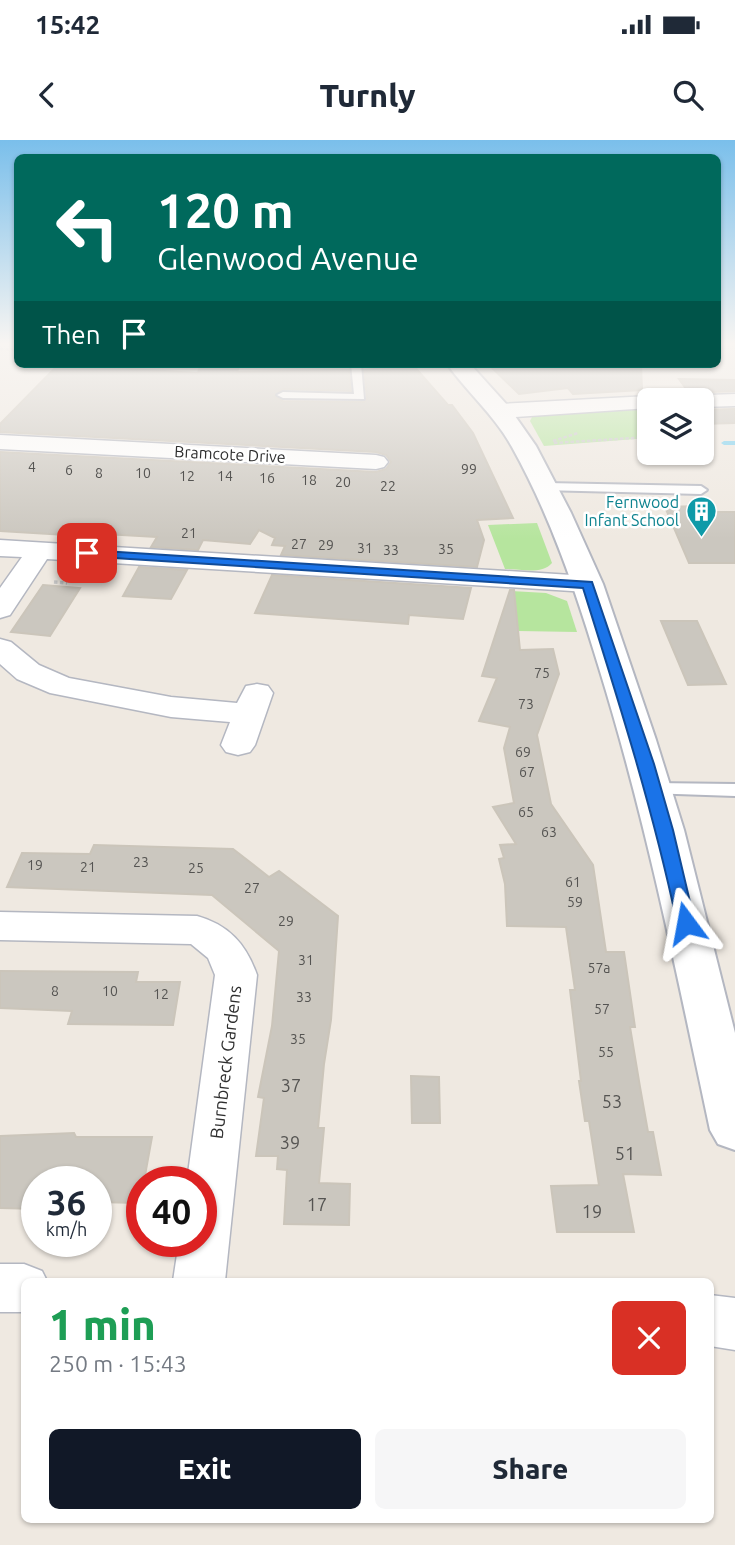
<!DOCTYPE html>
<meta charset="utf-8">
<style>
body{margin:0;font-family:Ubuntu,sans-serif;background:#f6f6f7;color:#1f2937;height:100vh;display:flex;flex-direction:column;font-size:26px;white-space:nowrap}
*{box-sizing:border-box;margin:0}
p{font-size:23px;color:#747a83}
.icon{flex:none;width:38px;height:38px;fill:none;stroke:currentColor;stroke-width:2;stroke-linecap:round;stroke-linejoin:round}
.map{position:relative;flex:1;overflow:hidden}
.sheet{position:absolute;left:21px;top:1138px;width:693px;height:245px;display:flex;flex-direction:column;background:#fff;border-radius:10px;box-shadow:0 2px 5px #0004}
.sheet>*{flex:none}
.guide{position:absolute;left:14px;top:14px;width:707px;height:214px;border-radius:10px;box-shadow:0 2px 5px #0004;background:#00695c;color:#fff;overflow:hidden}
.tools{position:absolute;left:637px;top:248px;display:grid;gap:14px}
.tools a{display:grid;place-items:center;width:77px;height:77px;border-radius:10px;background:#fff;box-shadow:0 2px 5px #0004;font-size:35px}
.speed{position:absolute;left:21px;top:1026px;display:flex;gap:14px;font-size:35px;font-weight:700;text-align:center}
.speed>*{display:grid;place-content:center;width:91px;height:91px;border-radius:50%;background:#fff;box-shadow:0 2px 5px #0004;line-height:1}
.speed small{font-size:18px;font-weight:400}
.speed .limit{border:10px solid #d22;background:#fff;color:#111}
.pin{position:absolute;display:grid;place-items:center;width:60px;height:60px;color:#fff;margin:-30px;border-radius:14px;box-shadow:0 4px 10px #0006}
.me{position:absolute;width:77px;margin:-38px;rotate:347deg;stroke-linejoin:round;filter:drop-shadow(0 0 5px #0008)}
.turn{display:flex;align-items:center;gap:24px;height:147px;padding:0 28px;font-size:32px}
.turn .icon{width:91px;height:91px;stroke-width:2.5}
.turn b{display:block;font-size:49px;line-height:60px}
.then{display:flex;align-items:center;height:66px;padding:0 28px;background:#0003;gap:14px;font-size:26px}
.round{display:grid;place-items:center;flex:none;width:74px;height:74px;border-radius:10px;background:#f6f6f7}
.headline{display:flex;align-items:center;justify-content:space-between;height:119px;padding:0 28px}
h1{font-size:42px;font-weight:800;line-height:52px;color:#1e9e55}
.cta{display:flex;gap:14px;margin-top:auto;padding:14px 28px}
.cta a{flex:1;height:80px;border-radius:10px;background:#111827;color:#fff;font-size:28px;font-weight:800;line-height:80px;text-align:center}
.cta a+a{background:#f6f6f7;color:#1f2937}
.status{display:flex;justify-content:space-between;align-items:center;height:49px;padding:0 35px;background:#fff;direction:ltr}
.status svg{height:19px;fill:currentColor}
header{display:flex;justify-content:space-between;align-items:center;height:91px;padding:0 28px;background:#fff;font-size:32px;font-weight:800}
.map>svg:first-child{display:block}
</style>
<div class="status"><b>15:42</b><svg viewBox="0 0 49 12"><path d="M0 12V9h3v3zM5 12V6h3v6zM10 12V3h3v9zM15 12V0h3v12zM26 1h20v11H26zM47 4h2v5h-2z"/></svg></div>
<header><svg class="icon" aria-label="back" viewBox="0 0 24 24"><path d="M15 5l-7 7 7 7"/></svg>Turnly<svg class="icon" aria-label="search" viewBox="0 0 24 24"><circle cx="10" cy="10" r="6"/><path d="M15 15l6 6"/></svg></header>
<div class="map">
<svg width="735" height="1405" viewBox="0 0 735 1405">
<rect width="100%" height="100%" fill="#efe9e1"/>
<!-- green -->
<g fill="#b6e59e">
<path d="M649 268V298L544 306 530 281 532 277 540 275Z"/>
<path d="M537 383 552 423C542 435 520 429 505 429L488 385Z"/>
<path d="M511 451 546 453 567 461 577 492 518 491Z"/>
</g>
<g fill="none" stroke-linecap="round" stroke-linejoin="round">
<!-- stream -->
<path fill="#75cff0" fill-rule="evenodd" d="M735 301V305H724L721 303 724 301Z"/>
</g>
<!-- building -->
<g fill="#cbc7bf" stroke="#cbc5ba" stroke-width="2">
<path d="M488 224H641L642 250 573 254 568 248 519 254Z"/>
<path d="M62 225 198 233 200 226H239L237 232 349 230 351 251 283 249 275 256 283 261 364 262 367 259 364 230 413 225 448 265H452L473 293 513 378 477 380 484 400 477 427 281 415 285 406 272 405 275 398 259 390 250 404 203 400 198 410 151 407 157 397 69 392 66 395 0 391V312L376 332 386 329 391 322 386 315 376 312 0 292V284L57 226Z"/>
<path d="M679 239 735 240V251L689 253Z"/>
<path d="M735 269V283L702 284V270Z"/>
<path d="M701 366 703 372H735V423H689L665 367Z"/>
<path d="M139 427 187 430 171 459 123 456Z"/>
<path d="M272 435 471 448 463 479 409 475 408 484 255 473Z"/>
<path d="M43 445 80 448 50 496 11 492Z"/>
<path d="M510 450H514L520 510 553 509 559 534 537 595 551 664 593 725 606 812H624L635 887H630L640 947 648 992H653L661 1035 623 1034 634 1092H557L551 1046 599 1045 589 981H585L579 941H581L570 850H575L566 787 507 786 505 744 499 719 504 718 500 705 516 704 493 667 514 663 504 608 510 587 479 581 497 538 482 536Z"/>
<path d="M661 481H697L726 544 688 545Z"/>
<path d="M94 705 233 709 269 737 279 731 338 776 331 880 324 924 318 988H324L319 1043 350 1044 349 1085 284 1084 287 1030 277 1029 278 1016H256L264 958 258 957 272 886 279 811 212 755 7 747 22 713 90 714Z"/>
<path d="M0 831 138 832 136 842H180L173 885 68 884 72 871 0 868Z"/>
<path d="M411 936 439 937 440 983H412Z"/>
<path d="M74 993 76 997H152L144 1041H142L140 1063 96 1062V1041H37V1069L0 1068V996Z"/>
</g>
<g fill="none" stroke-linecap="round" stroke-linejoin="round">
<defs>
<g id="service">
<path d="M351 224H361L364 259 283 258 277 255 283 252 354 254Z"/>
<path d="M546 343 701 346 707 350 701 354 541 350 540 347Z"/>
<path d="M653 643 735 644V656L647 653 644 649Z"/>
</g>
<g id="minor">
<path d="M735 254V266L702 267V261H679L682 256Z"/>
<path d="M649 256 659 261H649V268L500 278 492 276 489 271 492 266 500 264Z"/>
<path d="M0 295 376 315 384 317 388 322 384 327 376 329 0 309Z"/>
<path d="M0 400 588 436 598 438 602 444 598 450 588 452 47 419 10 475 0 478V448L22 417 0 416Z"/>
<path d="M0 499 11 502 39 525 69 538 171 557 237 563 246 546 257 544 268 546 273 553 255 605 250 612 238 615 226 612 221 605 230 582 171 577 50 553 17 539 0 524Z"/>
<path d="M0 772 197 776C229 785 246 804 257 835L225 1141H173L179 1101H201V1041H187L215 835 208 818 191 804 0 800Z"/>
<path d="M0 1124H24L42 1131 47 1141H24V1172H0Z"/>
<path d="M710 1155 735 1158V1210L710 1206Z"/>
</g>
<path id="tertiary" d="M447 224H470L508 266 536 306 571 373 603 444 656 600 684 690 735 893V1010L718 1004 710 990C677 835 646 680 599 528 576 452 551 377 512 307 495 276 468 253 447 224Z"/>
</defs>
<!-- service casing -->
<use href="#service" stroke="#b4b7c1" stroke-width="4"/>
<!-- minor casing -->
<use href="#minor" stroke="#b4b7c1" stroke-width="3"/>
<!-- tertiary casing -->
<use href="#tertiary" stroke="#b4b7c1" stroke-width="4"/>
<!-- path-far1 -->
<g stroke="#c9c9c9" stroke-width="2.5" stroke-dasharray="3.5 2" stroke-linecap="butt">
<path d="M0 209 18 210"/>
<path d="M553 301 578 293"/>
<path d="M554 303 649 297"/>
</g>
<!-- path -->
<path stroke="#c9c9c9" stroke-width="3.5" stroke-dasharray="3.5 2.5" stroke-linecap="butt" d="M54 442 67 443"/>
<!-- service -->
<use href="#service" fill="#fff" fill-rule="evenodd"/>
<!-- minor -->
<use href="#minor" fill="#fff" fill-rule="evenodd"/>
<!-- tertiary -->
<use href="#tertiary" fill="#fff" fill-rule="evenodd"/>
</g>
<!-- sky -->
<linearGradient id="sky" x2="0" y2="1"><stop stop-color="#7abfeb"/><stop offset="0.51" stop-color="#f8f5f2"/><stop offset="1" stop-color="#f8f5f2" stop-opacity="0"/></linearGradient>
<rect width="735" height="399" fill="url(#sky)"/>
<!-- route -->
<path fill="#1a73e8" stroke="#114b97" stroke-width="2" d="M87 410 592 442 654 624 673 690 695 783 692 787 686 789 677 783C653 669 618 559 583 448L83 416 81 413Z"/>
<!-- icons -->
<defs>
<symbol id="building-pin" viewBox="-11 -11 22 30"><path d="M0 17L-7.5 6A9.5 9.5 0 1 1 7.5 6Z" fill="#0f9aa8" stroke="#fff"/><path d="M-4-6H4V6H1V3H-1V6H-4ZM-2.5-4.3h1.7v1.8h-1.7ZM.8-4.3h1.7v1.8H.8ZM-2.5-1h1.7V.8h-1.7ZM.8-1h1.7V.8H.8Z" fill="#fff"/></symbol>
</defs>
<g fill-rule="evenodd">
<use href="#building-pin" x="684" y="354" width="35" height="47"/>
</g>
<g text-anchor="middle" dominant-baseline="central" stroke-width="5" stroke-linejoin="round" paint-order="stroke">
<!-- number labels -->
<g font-size="14" fill="#555452">
<text x="32" y="327">4</text>
<text x="469" y="329">99</text>
<text x="69" y="330">6</text>
<text x="99" y="333">8</text>
<text x="143" y="333">10</text>
<text x="187" y="336">12</text>
<text x="225" y="336">14</text>
<text x="267" y="338">16</text>
<text x="309" y="340">18</text>
<text x="343" y="342">20</text>
<text x="388" y="346">22</text>
<text x="189" y="393">21</text>
<text x="299" y="404">27</text>
<text x="326" y="405">29</text>
<text x="365" y="408">31</text>
<text x="446" y="409">35</text>
<text x="391" y="410">33</text>
<text x="542" y="533">75</text>
<text x="526" y="564">73</text>
<text x="523" y="612">69</text>
<text x="527" y="632">67</text>
<text x="526" y="672">65</text>
<text x="549" y="692">63</text>
<text x="141" y="722">23</text>
<text x="35" y="725">19</text>
<text x="88" y="727">21</text>
<text x="196" y="728">25</text>
<text x="573" y="742">61</text>
<text x="252" y="748">27</text>
<text x="575" y="762">59</text>
<text x="286" y="781">29</text>
<text x="306" y="820">31</text>
<text x="599" y="828">57a</text>
<text x="55" y="851">8</text>
<text x="110" y="851">10</text>
<text x="161" y="854">12</text>
<text x="304" y="857">33</text>
<text x="602" y="869">57</text>
<text x="298" y="899">35</text>
<text x="606" y="912">55</text>
</g>
<!-- far-street labels -->
<g font-size="16" fill="#2e2e2e" stroke="#fff">
<text transform="translate(230 314) rotate(3)">Bramcote Drive</text>
</g>
<!-- far-culture labels -->
<g font-size="16" fill="#0d838f" stroke="#fff" text-anchor="end">
<text x="679" y="362">Fernwood<tspan x="679" dy="18">Infant School</tspan></text>
</g>
<!-- street labels -->
<g font-size="18" fill="#2e2e2e" stroke="#fff">
<text transform="translate(225 922) rotate(-83)">Burnbreck Gardens</text>
</g>
<!-- near-number labels -->
<g font-size="18" fill="#555452">
<text x="291" y="945">37</text>
<text x="612" y="961">53</text>
<text x="290" y="1002">39</text>
<text x="625" y="1013">51</text>
<text x="317" y="1064">17</text>
<text x="592" y="1071">19</text>
</g>
</g>
</svg>
<div class="tools">
<a><svg class="icon" aria-label="layers" viewBox="0 0 24 24"><path d="M12 4l9 5-9 5-9-5zM3 14l9 5 9-5"/></svg></a>
</div>
<div class="speed"><div>36<small>km/h</small></div><div class="limit">40</div></div>
<div class="pin" style="left:87px;top:413px;background:#d93025"><svg class="icon" aria-label="arrive" viewBox="0 0 24 24"><path d="M6 21V4h12l-3 4 3 4H6"/></svg></div>
<svg class="me" style="left:686px;top:783px" viewBox="-20 -20 40 40"><path d="M0-17L14 15 0 8-14 15z" fill="#1a73e8" stroke="#fff" stroke-width="4"/></svg>
<div class="guide">
<div class="turn"><svg class="icon" aria-label="left" viewBox="0 0 24 24"><path d="M17 20v-9H6M10 6l-5 5 5 5"/></svg><div><b>120 m</b>Glenwood Avenue</div></div>
<div class="then">Then<svg class="icon" aria-label="arrive" viewBox="0 0 24 24"><path d="M6 21V4h12l-3 4 3 4H6"/></svg></div>
</div>
<section class="sheet">
<div class="headline"><div><h1>1 min</h1><p>250 m · 15:43</p></div><a class="round" style="background:#d93025;color:#fff"><svg class="icon" aria-label="close" viewBox="0 0 24 24"><path d="M6 6l12 12M18 6L6 18"/></svg></a></div>
<div class="cta"><a>Exit</a><a>Share</a></div>
</section>
</div>
